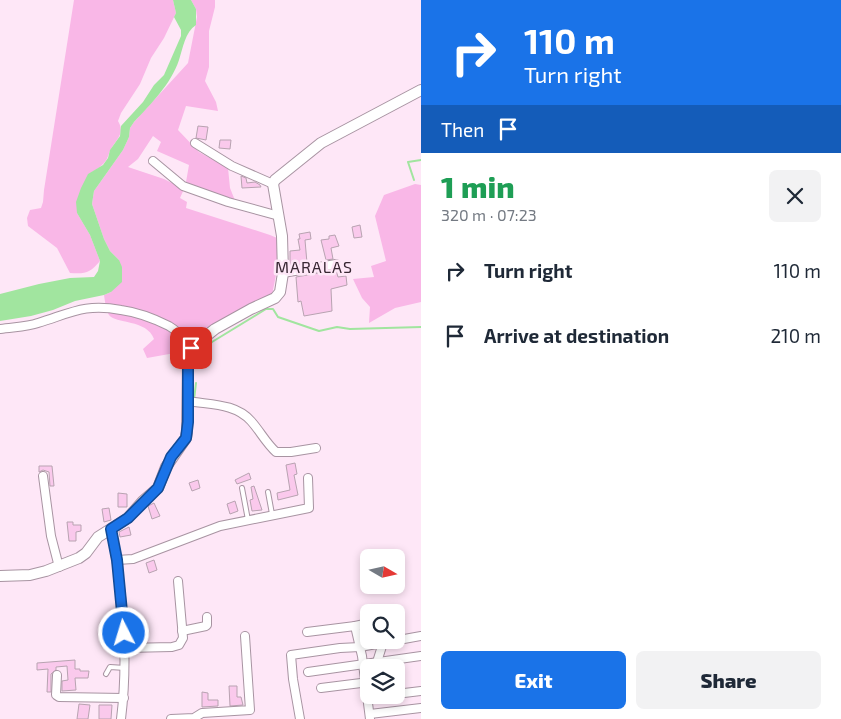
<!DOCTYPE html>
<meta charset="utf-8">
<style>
body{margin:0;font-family:"Exo 2",sans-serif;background:#f2f2f3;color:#1f2937;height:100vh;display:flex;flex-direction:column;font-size:19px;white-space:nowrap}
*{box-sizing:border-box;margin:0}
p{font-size:16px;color:#747a83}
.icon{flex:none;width:28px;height:28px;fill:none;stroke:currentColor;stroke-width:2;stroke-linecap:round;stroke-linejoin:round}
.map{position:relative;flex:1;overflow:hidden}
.sheet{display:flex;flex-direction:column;background:#fff;width:420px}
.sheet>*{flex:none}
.guide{background:#1a73e8;color:#fff;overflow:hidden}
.needle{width:32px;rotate:99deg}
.controls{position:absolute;left:360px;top:549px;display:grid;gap:10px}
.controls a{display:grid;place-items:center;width:45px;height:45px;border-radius:8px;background:#fff;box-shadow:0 2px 8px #0003;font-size:25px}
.pin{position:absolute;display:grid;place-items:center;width:42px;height:42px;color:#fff;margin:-21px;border-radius:10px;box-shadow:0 2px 8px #0006}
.me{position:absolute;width:55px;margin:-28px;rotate:355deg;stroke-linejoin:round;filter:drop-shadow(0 0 4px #0008)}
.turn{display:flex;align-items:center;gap:18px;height:105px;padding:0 20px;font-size:22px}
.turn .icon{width:65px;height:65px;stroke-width:2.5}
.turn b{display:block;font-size:35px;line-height:42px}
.then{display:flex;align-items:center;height:48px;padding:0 20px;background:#0003;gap:10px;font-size:19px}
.round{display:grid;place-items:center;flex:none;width:52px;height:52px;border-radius:8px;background:#f2f2f3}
.summary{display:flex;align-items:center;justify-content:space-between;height:85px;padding:0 20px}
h1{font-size:30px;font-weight:800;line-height:38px;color:#1e9e55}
.action{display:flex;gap:10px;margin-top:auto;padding:10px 20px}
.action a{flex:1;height:58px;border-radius:8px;background:#1a73e8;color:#fff;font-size:20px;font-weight:800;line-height:58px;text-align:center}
.action a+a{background:#f2f2f3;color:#1f2937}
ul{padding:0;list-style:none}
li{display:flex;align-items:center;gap:15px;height:65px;padding:0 20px}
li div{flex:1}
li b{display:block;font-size:19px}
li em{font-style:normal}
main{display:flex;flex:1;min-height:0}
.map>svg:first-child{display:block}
</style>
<main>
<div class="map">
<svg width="421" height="719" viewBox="0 0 421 719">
<rect width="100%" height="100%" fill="#fee7f7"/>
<!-- green -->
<g fill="#f9b7e7">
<path d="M74 0H173L176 13 164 38 151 58 140 84 121 113 118 121C126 134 115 140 110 151 108 156 107 161 102 165 98 169 93 171 88 175L77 213 90 235 100 261C90 273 86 274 70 273L57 248 28 226 27 218 30 210 41 208 43 202 44 190Z"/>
<path d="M191 0H215V7L209 31V67L205 81 216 102 218 111 186 106 178 130 199 152 228 168 230 188 236 203 186 182 189 165 157 151 161 142 153 136 138 159 128 167 164 179 184 189 180 198 187 202 186 208 270 235 277 238 278 265 272 295 186 351 147 358 143 349 154 339C147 319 115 324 109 315 106 310 105 301 104 295L111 292 119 260 110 251 104 239 92 204 94 191 123 150 129 137 130 128 134 122 188 63 197 17 196 9Z"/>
<path d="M415 184 421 185V302L395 308 369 323 370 307 362 298 353 279 374 277 371 266 386 261 375 216 384 195Z"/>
</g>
<!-- water -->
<path fill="#a1e59f" d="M173 0H191L196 9V25C185 32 183 48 179 60 171 84 151 104 134 122L130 128 129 137 123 150 94 191 92 204 104 239 110 251 119 260 122 267V282L111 292 104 295 75 301 53 310 31 316 0 321V294L39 284 70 278 94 277 98 271 100 261 90 235 77 213 76 202 81 188 88 174 103 165 108 158 110 150 120 136 121 126 143 102 154 85 164 75 181 36V30L174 17 176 13Z"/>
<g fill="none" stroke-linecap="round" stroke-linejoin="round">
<!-- stream -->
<g stroke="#a1e59f" stroke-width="2">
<path d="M414 180 408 162 421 160"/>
<path d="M198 356 212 342 266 309H273L278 317 319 331 337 327 350 329 421 327"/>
<path d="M194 400 196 383"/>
</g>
</g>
<!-- building -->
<g fill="#fac9ec" stroke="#b8a3b1">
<path d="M198 126 208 127 206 140 196 138Z"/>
<path d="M220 140H231L230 149 219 148Z"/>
<path d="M241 176 246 178 247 183 255 182 260 185 261 187 242 188Z"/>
<path d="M360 225 362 237 354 238 352 227Z"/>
<path d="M310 232 311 239 305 240 307 263 290 266V251L300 250 298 239H300L299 234Z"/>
<path d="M335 235 339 246 331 248 333 259 326 260 321 240 329 239V236Z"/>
<path d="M336 270 338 277 346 276 347 285 331 289 332 311 304 316 301 301 298 302 296 277Z"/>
<path d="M295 463 297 474 294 475 298 495 278 500 277 493 290 490 286 465Z"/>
<path d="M39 466H52L54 486H50L49 472 43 470 39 472Z"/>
<path d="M249 473 251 479 237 484 235 480Z"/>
<path d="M198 480 200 488 192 491 189 483Z"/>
<path d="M254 486 262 510 252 511 250 500 253 499 251 487Z"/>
<path d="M118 493 127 494V507H118Z"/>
<path d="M235 501 238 511 230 514 227 504Z"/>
<path d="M154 503 160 516 152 519 148 506Z"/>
<path d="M109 508 111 520 104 522 102 509Z"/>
<path d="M67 522H73V525H81V531L76 532V541H69Z"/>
<path d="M129 527 131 535 120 537 119 532Z"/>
<path d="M154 560 157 570 149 573 146 563Z"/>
<path d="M75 660V669H80V671H89L88 678H75L76 690 62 691V681L68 680 67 666 56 667V670L51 674V692H47L48 669 37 670V663Z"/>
<path d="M229 686H237V697H241L243 705 230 706Z"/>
<path d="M202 692 208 693V700H218V706L202 707Z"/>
<path d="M79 704 90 705 88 719H77Z"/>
<path d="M99 705H112L111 719H99Z"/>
</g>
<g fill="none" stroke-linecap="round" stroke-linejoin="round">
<defs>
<g id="service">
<path d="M242 488 248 520"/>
<path d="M268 492 272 514"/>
<path d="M106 674 110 667 125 668"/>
</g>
<g id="minor">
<path d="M195 143 232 166 273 184"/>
<path d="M153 161 183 186 228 202 279 216"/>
<path d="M283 273 336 264"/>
<path d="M0 329C12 327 27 327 38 323 71 313 85 303 121 310 136 312 155 319 169 326 183 334 180 341 199 341"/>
<path d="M188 401C210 405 235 403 251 421 260 431 266 443 276 452H291L316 448"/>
<path d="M43 476 51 536 59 567"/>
<path d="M111 529C123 592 129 655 121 719"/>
<path d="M117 560 133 559 220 526 309 508 308 478"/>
<path d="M369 623 355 626 362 656 370 719"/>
<path d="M182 631 206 626 207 625V617"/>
<path d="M307 632 355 626"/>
<path d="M126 648 172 647 179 645 183 638 178 581"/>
<path d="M377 662 383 643"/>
<path d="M308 672 421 656"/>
<path d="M57 675 56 695 59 697 124 698"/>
<path d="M321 688 369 682"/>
<path d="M396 694 421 691"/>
<path d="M368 698 391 695"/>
<path d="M370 714 421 708"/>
<path d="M171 719 194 718 202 713 250 710 245 636"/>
<path d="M300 719 293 679 291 655 340 648 360 647 421 636"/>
</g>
<path id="tertiary" d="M0 576 30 575 46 571 79 558 86 553 98 537 128 518 143 501 158 488 166 467 186 438 187 432 188 361 191 348 215 329 251 309 275 298 280 292 283 273 282 236 273 184 275 180 321 143 421 90"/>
</defs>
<!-- service casing -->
<use href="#service" stroke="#a894a2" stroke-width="6"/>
<!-- minor casing -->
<use href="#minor" stroke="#a894a2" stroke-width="10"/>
<!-- tertiary casing -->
<use href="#tertiary" stroke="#a894a2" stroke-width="12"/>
<!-- service -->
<use href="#service" stroke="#fff" stroke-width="4"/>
<!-- minor -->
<use href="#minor" stroke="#fff" stroke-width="8"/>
<!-- tertiary -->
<use href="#tertiary" stroke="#fff" stroke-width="10"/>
</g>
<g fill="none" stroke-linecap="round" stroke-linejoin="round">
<defs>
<path id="route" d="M124 633 117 560 111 529 128 518 158 488 171 457 186 438 188 422V361L191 348"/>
</defs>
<!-- route casing -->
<use href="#route" stroke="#114b97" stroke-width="12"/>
<!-- route -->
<use href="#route" stroke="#1a73e8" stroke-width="9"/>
</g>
<g text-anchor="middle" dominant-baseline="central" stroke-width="5" stroke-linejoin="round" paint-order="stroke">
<!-- neighbourhood labels -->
<g font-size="16" letter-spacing="1" fill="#382733" stroke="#fee7f7">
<text x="314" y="266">MARALAS</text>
</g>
</g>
</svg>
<div class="controls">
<a><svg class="needle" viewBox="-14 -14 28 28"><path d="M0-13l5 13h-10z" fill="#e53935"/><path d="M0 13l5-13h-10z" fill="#747a83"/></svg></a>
<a><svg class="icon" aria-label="search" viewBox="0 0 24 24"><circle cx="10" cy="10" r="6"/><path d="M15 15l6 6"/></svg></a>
<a><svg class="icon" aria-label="layers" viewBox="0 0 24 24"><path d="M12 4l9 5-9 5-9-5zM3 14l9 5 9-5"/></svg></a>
</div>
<div class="pin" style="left:191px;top:348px;background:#d93025"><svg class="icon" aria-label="arrive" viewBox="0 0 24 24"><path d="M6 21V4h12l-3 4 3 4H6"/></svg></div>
<svg class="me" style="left:124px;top:633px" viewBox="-20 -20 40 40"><circle r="17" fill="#1a73e8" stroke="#fff" stroke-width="3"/><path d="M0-11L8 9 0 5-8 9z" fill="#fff"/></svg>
</div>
<section class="sheet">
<div class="guide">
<div class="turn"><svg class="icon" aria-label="right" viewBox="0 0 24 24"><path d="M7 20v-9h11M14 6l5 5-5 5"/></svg><div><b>110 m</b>Turn right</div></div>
<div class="then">Then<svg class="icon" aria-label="arrive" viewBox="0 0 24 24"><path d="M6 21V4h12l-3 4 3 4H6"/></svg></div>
</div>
<div class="summary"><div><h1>1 min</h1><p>320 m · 07:23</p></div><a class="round"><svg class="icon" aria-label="close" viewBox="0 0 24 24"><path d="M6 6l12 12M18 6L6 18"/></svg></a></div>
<ul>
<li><svg class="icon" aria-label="right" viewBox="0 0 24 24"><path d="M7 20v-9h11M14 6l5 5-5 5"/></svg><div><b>Turn right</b></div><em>110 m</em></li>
<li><svg class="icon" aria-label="arrive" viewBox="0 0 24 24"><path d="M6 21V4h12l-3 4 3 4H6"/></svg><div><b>Arrive at destination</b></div><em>210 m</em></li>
</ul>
<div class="action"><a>Exit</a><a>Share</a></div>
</section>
</main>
